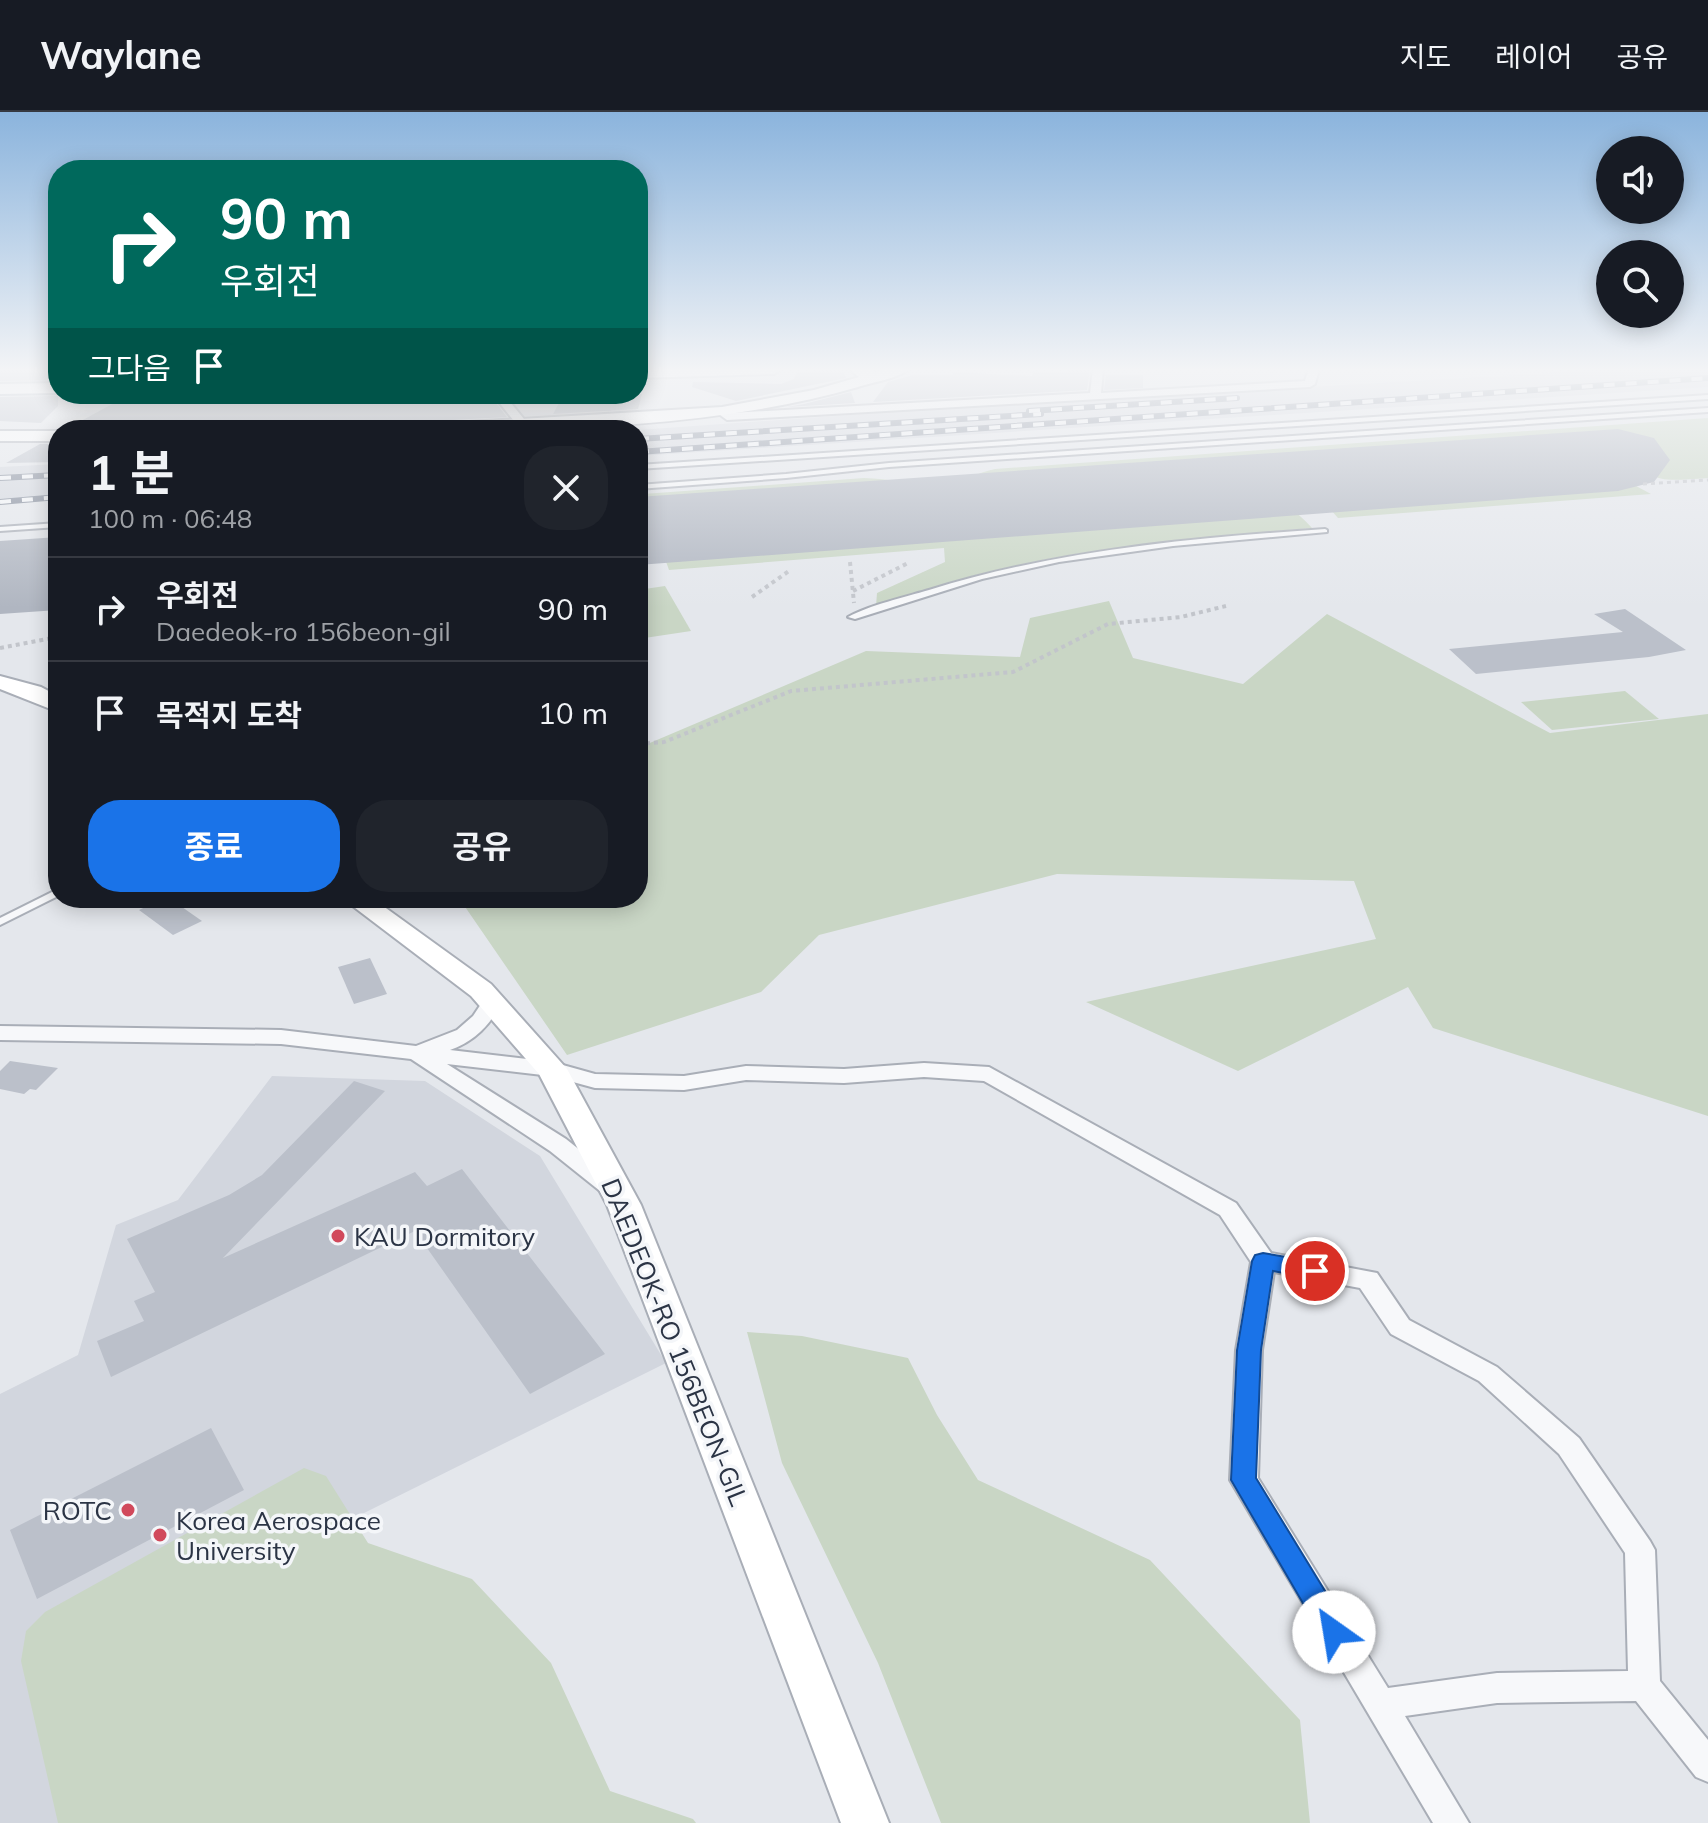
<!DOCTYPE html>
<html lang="ko">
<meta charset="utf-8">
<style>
body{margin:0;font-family:Mulish,"Noto Sans KR",sans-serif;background:#20242c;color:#f1f3f6;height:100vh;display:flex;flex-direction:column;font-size:30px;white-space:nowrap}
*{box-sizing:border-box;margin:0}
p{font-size:26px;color:#9ea1a6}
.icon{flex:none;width:44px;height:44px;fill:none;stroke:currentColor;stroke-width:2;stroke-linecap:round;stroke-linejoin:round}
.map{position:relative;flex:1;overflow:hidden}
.panel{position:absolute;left:48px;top:308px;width:600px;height:488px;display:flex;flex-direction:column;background:#171b24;border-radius:32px;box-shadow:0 4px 20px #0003}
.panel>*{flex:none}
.top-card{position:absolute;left:48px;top:48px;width:600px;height:244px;border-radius:32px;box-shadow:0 4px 20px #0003;background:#00695c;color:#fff;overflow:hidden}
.fabs{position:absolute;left:1596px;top:24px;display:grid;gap:16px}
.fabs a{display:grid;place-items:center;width:88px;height:88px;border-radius:50%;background:#171b24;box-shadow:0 4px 20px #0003;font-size:40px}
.pin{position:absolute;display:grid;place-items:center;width:68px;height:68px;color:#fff;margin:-34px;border:4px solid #fff;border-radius:50%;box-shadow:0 2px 8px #0007}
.me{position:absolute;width:88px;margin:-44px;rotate:328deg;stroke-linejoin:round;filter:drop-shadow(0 0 6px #0008)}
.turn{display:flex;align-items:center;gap:28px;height:168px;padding:0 40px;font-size:36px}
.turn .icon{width:104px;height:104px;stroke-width:2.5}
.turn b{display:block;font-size:56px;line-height:68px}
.then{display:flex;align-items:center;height:76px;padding:0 40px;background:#0003;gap:16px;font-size:30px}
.round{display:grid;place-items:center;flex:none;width:84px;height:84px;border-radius:32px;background:#20242c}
.headline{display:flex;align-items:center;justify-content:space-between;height:136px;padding:0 40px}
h1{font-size:48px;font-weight:700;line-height:60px}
.button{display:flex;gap:16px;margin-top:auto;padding:16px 40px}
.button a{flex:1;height:92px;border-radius:32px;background:#1a73e8;color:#fff;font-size:32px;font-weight:700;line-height:92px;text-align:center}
.button a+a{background:#20242c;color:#f1f3f6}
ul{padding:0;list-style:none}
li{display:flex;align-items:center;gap:24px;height:104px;padding:0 40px;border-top:2px solid #363941}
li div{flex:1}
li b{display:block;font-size:30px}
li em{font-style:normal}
header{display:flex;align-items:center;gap:48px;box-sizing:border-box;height:112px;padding:0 40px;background:#171b24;border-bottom:2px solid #363941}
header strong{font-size:38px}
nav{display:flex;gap:44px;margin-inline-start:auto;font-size:28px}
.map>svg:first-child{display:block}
</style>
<header>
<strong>Waylane</strong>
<nav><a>지도</a><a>레이어</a><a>공유</a></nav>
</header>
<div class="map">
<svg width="1708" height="1711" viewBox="0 0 1708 1711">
<rect width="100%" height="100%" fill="#e4e7ec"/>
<!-- built -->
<g fill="#d2d6de">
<path d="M1619 257H1708V275L638 344V318L933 297Z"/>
<path d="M58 352V386L0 391V355Z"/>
<path d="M272 964 425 969 540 1044 666 1251 36 1564 70 1711H0V1282L78 1243 116 1113 178 1088Z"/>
</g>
<!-- green -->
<g fill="#c9d6c5">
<path d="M1708 306V366C1654 370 1659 370 1615 340L638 411V383L643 382 864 366C895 367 915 374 946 371 963 370 979 360 995 357Z"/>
<path d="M1584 361 1623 367 1651 382 1338 406 1324 390 1335 380 1345 378Z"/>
<path d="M1244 385C1277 386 1291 393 1312 416 1206 425 1097 433 992 459 953 468 914 482 876 494L877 481 945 450 944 436 669 458 664 444 638 446V430Z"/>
<path d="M58 473V487L0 491V477Z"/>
<path d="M665 474 691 519 638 527V478Z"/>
<path d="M1109 489 1133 546 1243 572 1327 502 1550 621 1708 602V1004L1433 916 1408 875 1238 959 1086 890 1376 827 1354 769 1057 762 819 823 761 880 567 943 459 786H638V636L866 539 1020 545 1030 506Z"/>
<path d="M1625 579 1659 607 1552 618 1521 590Z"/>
<path d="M747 1220 802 1224 908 1246 937 1303 978 1368 1150 1448 1300 1608 1310 1711H941L878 1551 782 1351Z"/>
<path d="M304 1356 326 1364 368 1431 472 1467 551 1551 610 1679 693 1707 696 1711H58L21 1549 26 1519 45 1500Z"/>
</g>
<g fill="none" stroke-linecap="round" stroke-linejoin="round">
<!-- taxiway -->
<path fill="#b0b6c1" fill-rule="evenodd" d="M58 425V453L0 457V429Z"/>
<!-- runway -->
<g fill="#b0b6c1" fill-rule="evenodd">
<path d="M1618 317 1654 326 1670 348 1654 370 1618 379 638 453V385Z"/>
<path d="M58 426V498L0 502V430Z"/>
</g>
</g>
<!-- building -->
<g fill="#bbc0ca">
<path d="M21 257H58V268L0 269V259Z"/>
<path d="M1078 257H1090L1087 278 873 290 888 270 913 263H953V260L1032 264 1033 259 1060 261Z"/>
<path d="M843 258 846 266 736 289 692 275 693 270 781 272 794 267 797 260Z"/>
<path d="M1106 263H1143V276L1104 278Z"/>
<path d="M851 280 855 291 787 295 804 292Z"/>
<path d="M242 282H254L248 287 351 290 361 286 404 291 434 282H480L496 291 507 305 417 310 401 316 66 317 116 290Z"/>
<path d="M564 282H642L638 297 553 302Z"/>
<path d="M58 284V294L41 311 0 309V285Z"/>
<path d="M40 332H58V350L6 351Z"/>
<path d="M1625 497 1686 538 1649 545 1476 562 1449 537 1623 520 1594 502Z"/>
<path d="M164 786H169L202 809 173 823 139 798Z"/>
<path d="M370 846 387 882 354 892 338 855Z"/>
<path d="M10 949 58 956 36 978 30 977 24 982 0 977V959Z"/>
<path d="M354 969 385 979 223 1146 415 1060 427 1074 462 1057 605 1242 530 1282 415 1119 111 1265 97 1229 144 1209 134 1189 155 1180 127 1127 229 1083 262 1063Z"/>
<path d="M211 1316 244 1378 37 1487 10 1418Z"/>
</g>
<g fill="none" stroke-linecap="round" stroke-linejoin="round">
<defs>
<g id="lane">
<path d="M1708 283V287L638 357V353Z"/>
<path d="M1708 296V300L889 355 786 366 638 377V373L786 362 889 351Z"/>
<path d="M58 411V415L0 419V415Z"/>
<path d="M1325 417 1327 418V420L1173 434 1059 450 982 467 855 507 848 505C870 493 905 485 929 478 1057 438 1192 426 1325 417Z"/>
<path d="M58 777V784L0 813V806Z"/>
</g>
<g id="street">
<path d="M1093 257H1103L1101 281 1305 269 1309 257H1319L1315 272 1310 275 727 308 716 300 722 297 730 301 1090 281Z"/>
<path d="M483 282 506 285 528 312 526 314H518L498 289Z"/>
<path d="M492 884 502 890C490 913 475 929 450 938L552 950 595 962 684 964 746 954 844 957 924 951 989 955 1236 1091 1271 1141 1377 1161 1409 1208 1497 1255 1579 1326 1650 1429 1655 1438 1660 1569 1708 1628V1670L1696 1665 1636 1589 1497 1591 1405 1604 1469 1711H1433L1230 1368 1236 1238 1251 1150 1220 1103 984 969 924 965 844 971 746 968 684 978 595 976 551 964 447 952 566 1027 616 1067 620 1073 616 1079 608 1081 600 1079 550 1039 411 947 281 932 0 928V914L281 918 416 934 457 918 473 904 485 886ZM1274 1160 1360 1176 1391 1222 1479 1269 1559 1342 1625 1441 1628 1559 1497 1561 1388 1576 1258 1366 1262 1238Z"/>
</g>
<g id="secondary">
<path d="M887 257H909C897 267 873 270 858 275 715 316 557 318 409 318L417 313 722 295 814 278Z"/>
<rect x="0" y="319" width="58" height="10"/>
<path d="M0 564 41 575 58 584V600L0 577Z"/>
<path d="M342 786H372L491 872 567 957 641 1093 889 1711H841L607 1093 539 962 471 884Z"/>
</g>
<g id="primary">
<path d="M638 257H782L774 262 638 266Z"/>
<path d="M849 257H872L878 265 876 269H864Z"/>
<path d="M58 271V281L0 282V272Z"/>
</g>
</defs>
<!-- lane casing -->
<use href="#lane" stroke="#a9aeb7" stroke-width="4"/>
<!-- street casing -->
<use href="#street" stroke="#a9aeb7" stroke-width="4"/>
<!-- secondary casing -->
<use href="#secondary" stroke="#a9aeb7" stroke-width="4"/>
<!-- primary casing -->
<use href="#primary" stroke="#a3abb8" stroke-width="4"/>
<!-- path-far1 -->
<path stroke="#c2c5cb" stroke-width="3" stroke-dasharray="4 4" stroke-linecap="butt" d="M1643 372 1708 368"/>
<!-- path -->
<g stroke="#c2c5cb" stroke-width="4" stroke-dasharray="4 4" stroke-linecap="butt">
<path d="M850 450 854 491"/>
<path d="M853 479 910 450"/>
<path d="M752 485 789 459"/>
<path d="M0 536 58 525"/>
<path d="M638 632 664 630 791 579 1013 560 1108 512 1181 505 1226 494"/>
</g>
<!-- lane -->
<use href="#lane" fill="#f7f8fa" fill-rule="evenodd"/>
<!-- street -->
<use href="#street" fill="#f7f8fa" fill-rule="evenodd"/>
<!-- secondary -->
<use href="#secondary" fill="#fff" fill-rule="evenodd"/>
<!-- primary -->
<use href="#primary" fill="#fff" fill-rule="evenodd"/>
<defs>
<g id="rail">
<path d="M1029 299 1237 286"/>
<path d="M638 327 1041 302"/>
<path d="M638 340 1708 266"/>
<path d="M0 366 58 363"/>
<path d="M0 390 58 385"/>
</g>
</defs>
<!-- rail casing -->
<use href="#rail" stroke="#7d8696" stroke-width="6"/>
<!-- rail -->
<use href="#rail" stroke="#f4f6f9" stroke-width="4" stroke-dasharray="11" stroke-linecap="butt"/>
</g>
<!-- sky -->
<linearGradient id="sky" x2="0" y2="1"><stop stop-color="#8bb4dd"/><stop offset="0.52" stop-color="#f3f4f6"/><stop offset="1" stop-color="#f3f4f6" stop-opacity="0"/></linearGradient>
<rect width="1708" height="496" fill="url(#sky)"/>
<!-- route -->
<path fill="#1a73e8" stroke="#114b97" stroke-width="2" d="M1263 1141 1315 1150 1323 1153 1327 1159 1323 1165 1315 1167 1273 1159 1261 1238 1256 1366 1344 1510 1348 1520 1344 1529 1334 1532 1325 1529 1231 1368 1237 1238 1252 1149 1255 1143Z"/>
<!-- markers -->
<g fill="#d1495b" stroke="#f4f6f9" stroke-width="3">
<circle cx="338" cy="1124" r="8"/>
<circle cx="128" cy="1398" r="8"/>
<circle cx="160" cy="1423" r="8"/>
</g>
<g text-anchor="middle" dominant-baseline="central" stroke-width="7" stroke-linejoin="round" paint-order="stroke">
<!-- near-poi labels -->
<g font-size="26" fill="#2b3445" stroke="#f4f6f9" text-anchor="start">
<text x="354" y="1124">KAU Dormitory</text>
<text x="112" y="1398" text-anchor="end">ROTC</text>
<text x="176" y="1408">Korea Aerospace<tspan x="176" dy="30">University</tspan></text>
</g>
<!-- near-street labels -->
<g font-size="26" fill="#2b3445" stroke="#f4f6f9">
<text transform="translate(675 1230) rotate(68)">DAEDEOK-RO 156BEON-GIL</text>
</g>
</g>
</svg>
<div class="fabs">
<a><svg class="icon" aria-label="sound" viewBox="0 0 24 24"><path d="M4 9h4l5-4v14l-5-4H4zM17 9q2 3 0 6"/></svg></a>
<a><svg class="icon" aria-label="search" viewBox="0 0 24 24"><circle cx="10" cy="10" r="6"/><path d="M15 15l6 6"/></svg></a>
</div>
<div class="pin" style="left:1315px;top:1159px;background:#d93025"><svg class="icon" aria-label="arrive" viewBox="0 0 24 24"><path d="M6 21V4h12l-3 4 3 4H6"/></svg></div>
<svg class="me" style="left:1334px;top:1520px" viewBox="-20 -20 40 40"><circle r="19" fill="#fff"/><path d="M0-13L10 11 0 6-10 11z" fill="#1a73e8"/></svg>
<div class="top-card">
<div class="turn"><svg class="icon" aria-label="right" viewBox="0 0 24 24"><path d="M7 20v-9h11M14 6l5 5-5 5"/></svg><div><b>90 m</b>우회전</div></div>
<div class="then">그다음<svg class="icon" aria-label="arrive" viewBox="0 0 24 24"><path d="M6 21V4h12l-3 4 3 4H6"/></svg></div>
</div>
<section class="panel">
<div class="headline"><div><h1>1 분</h1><p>100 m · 06:48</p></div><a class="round"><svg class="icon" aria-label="close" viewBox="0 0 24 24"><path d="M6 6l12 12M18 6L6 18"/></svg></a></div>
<ul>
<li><svg class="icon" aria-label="right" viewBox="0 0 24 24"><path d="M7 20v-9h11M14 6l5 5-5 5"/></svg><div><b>우회전</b><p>Daedeok-ro 156beon-gil</p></div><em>90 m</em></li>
<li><svg class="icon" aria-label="arrive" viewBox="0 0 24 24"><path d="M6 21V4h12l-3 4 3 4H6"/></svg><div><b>목적지 도착</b></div><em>10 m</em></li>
</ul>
<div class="button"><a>종료</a><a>공유</a></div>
</section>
</div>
